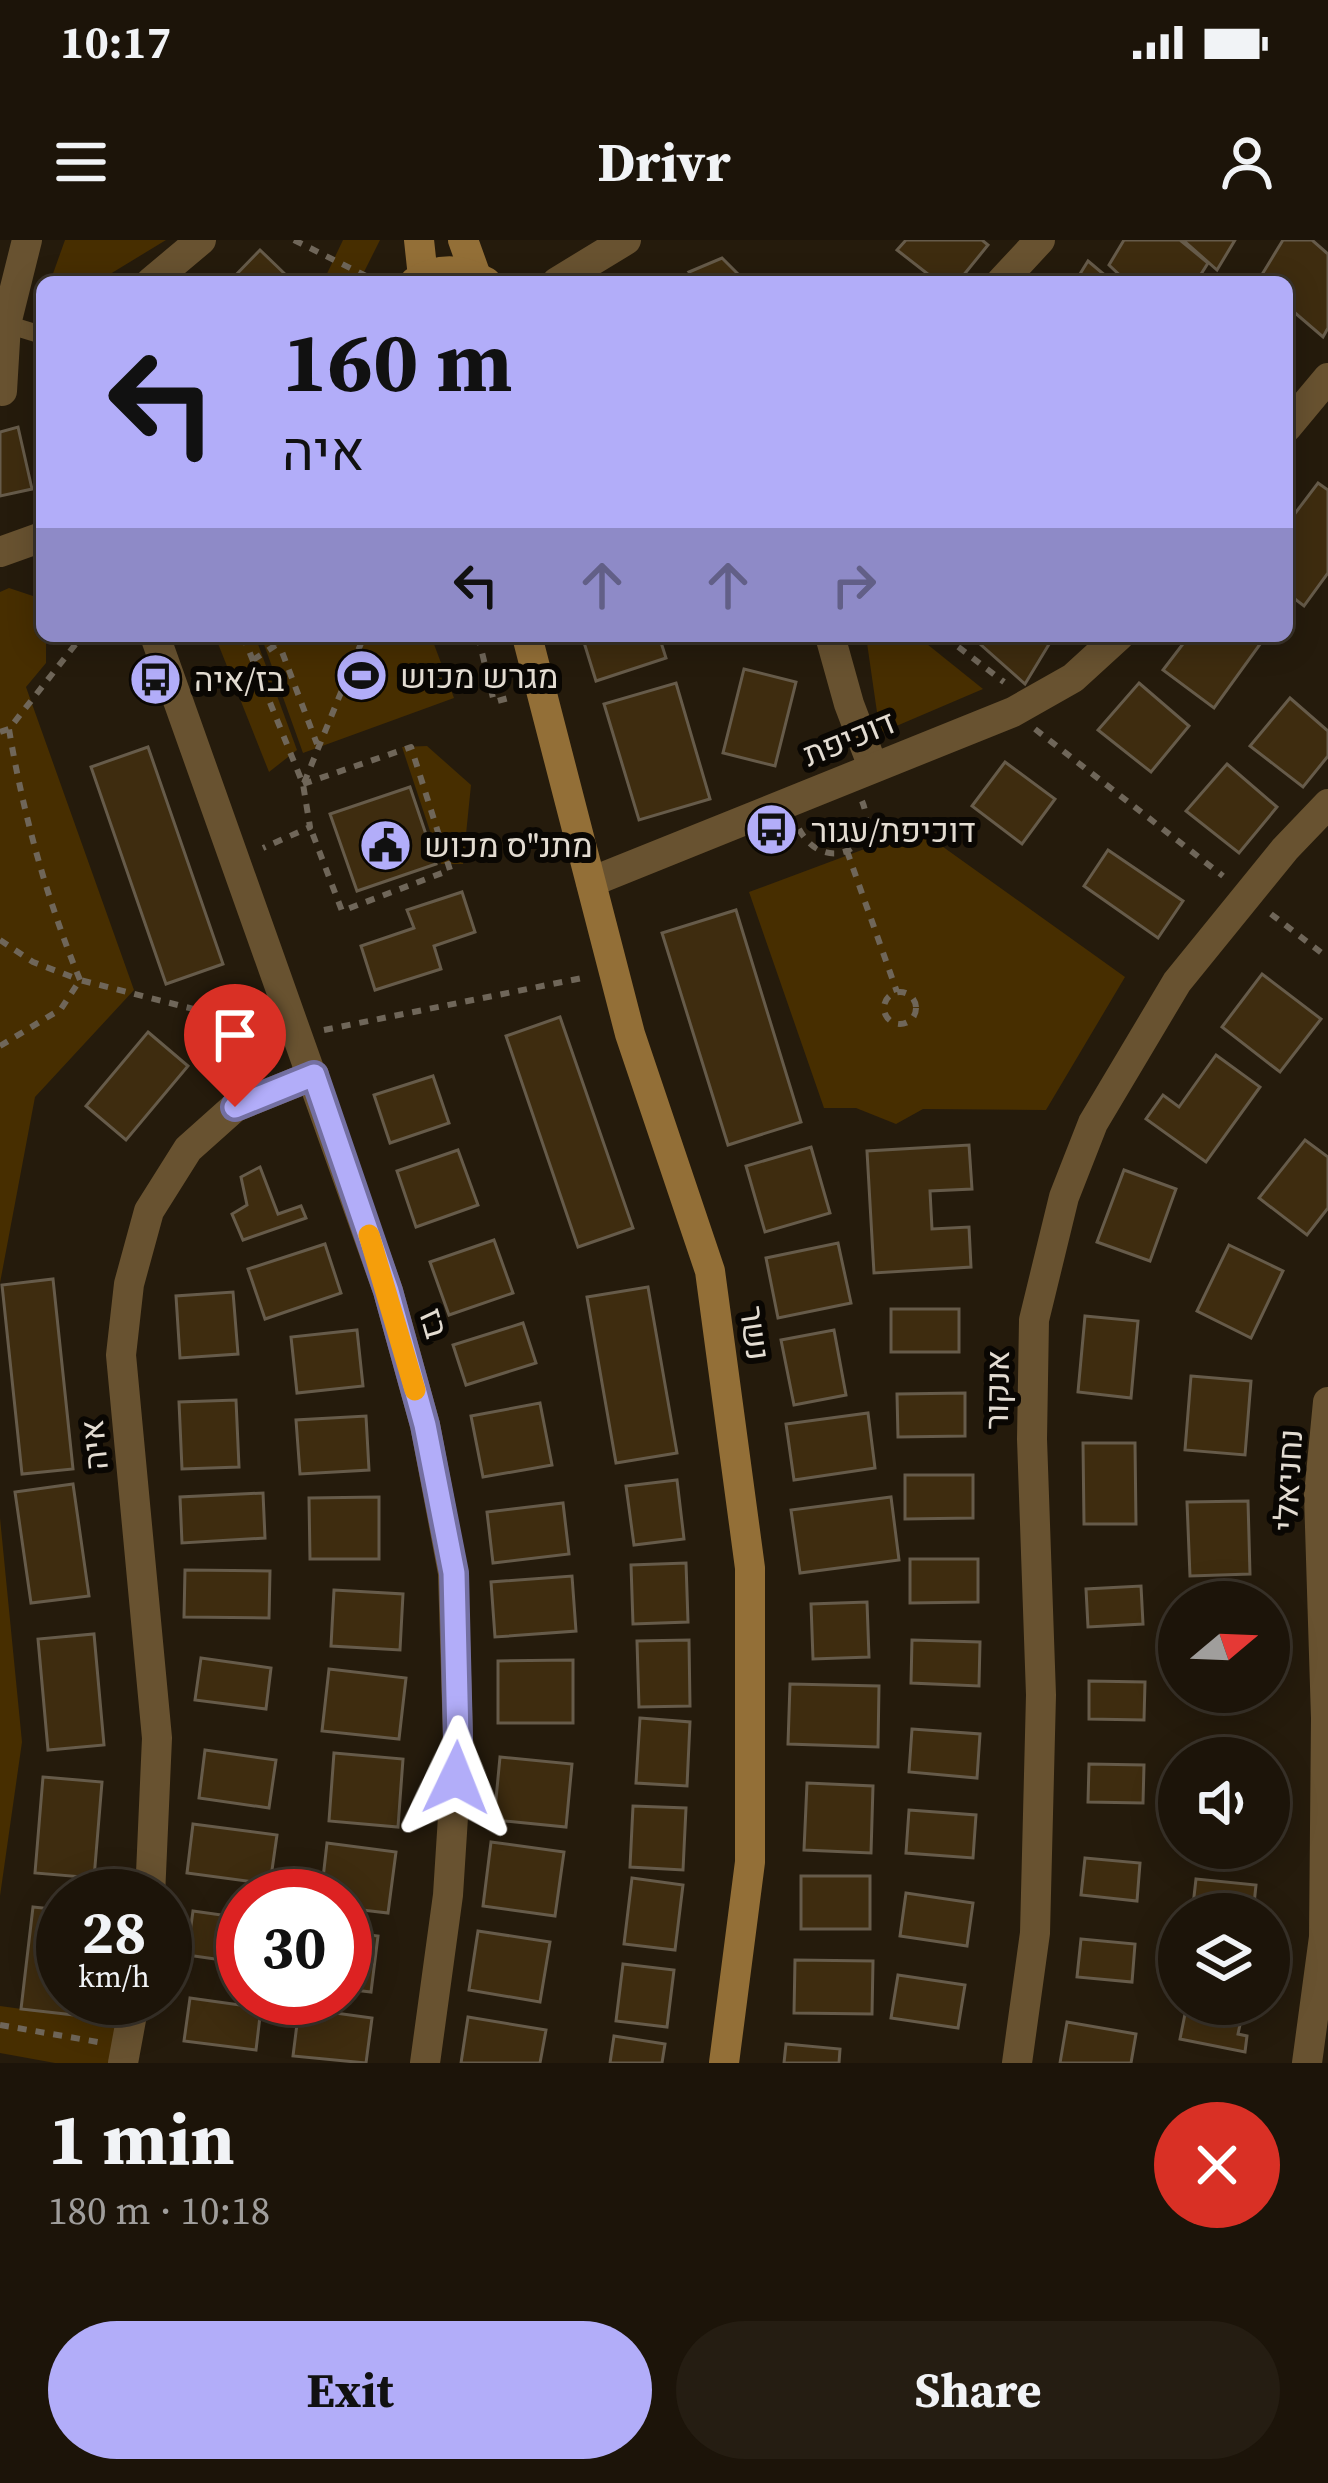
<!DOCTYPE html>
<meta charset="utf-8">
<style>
body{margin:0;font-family:"Source Serif 4",Heebo,serif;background:#251d12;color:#f1f3f6;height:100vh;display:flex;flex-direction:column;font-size:45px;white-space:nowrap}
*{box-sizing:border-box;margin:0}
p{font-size:39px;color:#a09e9c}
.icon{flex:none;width:66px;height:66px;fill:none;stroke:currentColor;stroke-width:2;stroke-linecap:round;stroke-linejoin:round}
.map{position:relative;height:1823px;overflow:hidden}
.side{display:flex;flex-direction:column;background:#1c1409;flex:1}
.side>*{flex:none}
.guide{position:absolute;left:36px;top:36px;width:1257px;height:366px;border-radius:18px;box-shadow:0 6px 30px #0003,0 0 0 3px #3a332a;background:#b2adf9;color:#111;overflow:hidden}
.needle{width:78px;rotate:71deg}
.controls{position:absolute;left:1158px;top:1341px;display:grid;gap:24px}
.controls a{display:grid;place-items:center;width:132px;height:132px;border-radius:50%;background:#1c1409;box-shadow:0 6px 30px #0003,0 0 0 3px #3a332a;font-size:60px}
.speed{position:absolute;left:36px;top:1629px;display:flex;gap:24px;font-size:60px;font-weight:700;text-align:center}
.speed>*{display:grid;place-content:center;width:156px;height:156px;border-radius:50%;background:#1c1409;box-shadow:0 6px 30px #0003,0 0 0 3px #3a332a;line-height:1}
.speed small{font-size:30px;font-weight:400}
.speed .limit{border:18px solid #d22;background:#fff;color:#111}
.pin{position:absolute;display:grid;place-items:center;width:102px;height:102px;color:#fff;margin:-123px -51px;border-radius:50% 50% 50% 0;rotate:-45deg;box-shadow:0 0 12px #0007}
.pin .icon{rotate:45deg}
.me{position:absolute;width:132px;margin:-66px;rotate:2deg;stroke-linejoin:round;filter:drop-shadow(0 0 9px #0008)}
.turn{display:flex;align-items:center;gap:42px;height:252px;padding:0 48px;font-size:54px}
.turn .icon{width:156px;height:156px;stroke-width:2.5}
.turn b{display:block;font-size:84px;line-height:102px}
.lanes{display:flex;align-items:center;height:114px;padding:0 48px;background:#0003;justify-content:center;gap:60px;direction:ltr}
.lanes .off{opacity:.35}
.round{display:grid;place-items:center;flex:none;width:126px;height:126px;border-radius:63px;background:#251d12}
.head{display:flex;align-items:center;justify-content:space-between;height:204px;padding:0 48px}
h1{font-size:72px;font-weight:700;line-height:90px}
.action{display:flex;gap:24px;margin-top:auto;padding:24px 48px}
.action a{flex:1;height:138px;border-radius:72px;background:#b2adf9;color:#111;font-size:48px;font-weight:700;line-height:138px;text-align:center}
.action a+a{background:#251d12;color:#f1f3f6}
.status{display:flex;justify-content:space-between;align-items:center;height:84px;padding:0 60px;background:#1c1409;direction:ltr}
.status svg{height:33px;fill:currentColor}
header{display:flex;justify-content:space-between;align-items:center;height:156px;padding:0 48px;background:#1c1409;font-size:54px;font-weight:700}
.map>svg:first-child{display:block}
</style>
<div class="status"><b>10:17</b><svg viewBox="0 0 49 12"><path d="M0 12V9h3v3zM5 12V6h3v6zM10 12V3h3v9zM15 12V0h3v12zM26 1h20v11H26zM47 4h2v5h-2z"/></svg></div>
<header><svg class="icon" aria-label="menu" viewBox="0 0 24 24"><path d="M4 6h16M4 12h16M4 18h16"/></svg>Drivr<svg class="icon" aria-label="person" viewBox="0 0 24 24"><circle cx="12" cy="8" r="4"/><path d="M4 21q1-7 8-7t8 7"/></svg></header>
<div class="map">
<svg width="1328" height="1823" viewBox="0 0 1328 1823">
<rect width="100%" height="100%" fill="#251b0c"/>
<!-- green -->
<g fill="#472e00">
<path d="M65 0H166L97 42H50Z"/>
<path d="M343 0H380L359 42H323Z"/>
<path d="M9 348 33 356 42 380V396H46V423L26 447 134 750 35 857 0 1043V352Z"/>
<path d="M215 396H255L297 510 269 532Z"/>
<path d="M261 396H431L454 458 303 513Z"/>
<path d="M866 396H917L983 449 880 493Z"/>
<path d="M427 506 471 545 463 624H441L402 507Z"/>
<path d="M918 589 1125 737 1046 870 923 869 896 884 856 868H824L749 652Z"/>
<path d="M0 1278 22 1502 0 1656Z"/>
<path d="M0 1766 117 1782 109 1823H55L0 1813Z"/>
</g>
<!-- building -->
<g fill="#3e2c0f" stroke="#665b4a" stroke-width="3">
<path d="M906 0H982L988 5 958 42H938L897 10Z"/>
<path d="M1124 0H1180L1208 23 1196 42H1127L1109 25Z"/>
<path d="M1183 0H1235L1217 30Z"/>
<path d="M1283 0H1312L1328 14V88L1323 97 1287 66V42L1258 41Z"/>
<path d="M260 10 286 35 283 42H229Z"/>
<path d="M722 18 746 42H685L694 39 689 32Z"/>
<path d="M1088 21 1113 42H1075Z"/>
<path d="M18 187 32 249 0 256V192Z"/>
<path d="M1318 243 1328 250V333L1304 366 1287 353V284Z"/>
<path d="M582 396H659L666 418 596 441Z"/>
<path d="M971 396H1054L1025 444Z"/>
<path d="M1189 396H1266L1214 468 1163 430Z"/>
<path d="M744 429 796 442 775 526 723 513Z"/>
<path d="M676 443 710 559 639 580 604 464Z"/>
<path d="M1139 443 1189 486 1151 532 1098 490Z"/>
<path d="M1290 458 1328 491V516L1303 547 1250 506Z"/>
<path d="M148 507 223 724 166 744 91 527Z"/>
<path d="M1005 522 1055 559 1022 604 972 566Z"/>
<path d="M1227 524 1277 567 1239 613 1186 571Z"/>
<path d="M410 547 436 624 357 651 330 574Z"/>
<path d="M1108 610 1183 661 1158 698 1084 646Z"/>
<path d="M462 652 475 692 434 706 441 729 375 750 361 706 414 688 407 670Z"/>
<path d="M736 670 801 882 728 905 662 693Z"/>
<path d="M1262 734 1321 779 1280 832 1222 787Z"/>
<path d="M560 777 633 988 578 1007 506 796Z"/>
<path d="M148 792 188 826 126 900 86 866Z"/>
<path d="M1216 815 1260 847 1206 922 1146 879 1163 855 1179 867Z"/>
<path d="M433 836 449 883 390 903 374 855Z"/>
<path d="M1305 900 1328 917V968L1307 995 1259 958Z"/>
<path d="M969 905 972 949 930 951 932 989 969 987 971 1027 874 1033 867 911Z"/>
<path d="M811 907 830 973 765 992 746 926Z"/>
<path d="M458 910 478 965 416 987 397 931Z"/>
<path d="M260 927 278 974 301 966 306 978 243 1000 232 974 247 965 241 937Z"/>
<path d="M1124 930 1176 949 1150 1021 1097 1002Z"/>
<path d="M494 1000 513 1053 449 1075 430 1022Z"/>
<path d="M838 1003 851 1063 778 1078 766 1018Z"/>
<path d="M325 1004 341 1053 265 1079 248 1029Z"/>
<path d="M1229 1005 1283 1031 1251 1098 1197 1071Z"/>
<path d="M53 1039 73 1229 22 1234 2 1045Z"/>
<path d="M648 1047 677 1213 616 1223 587 1057Z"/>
<path d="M233 1052 238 1114 180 1118 176 1056Z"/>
<rect x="891" y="1069" width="68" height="43"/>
<path d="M1085 1076 1138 1081 1131 1158 1078 1152Z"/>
<path d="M523 1083 536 1123 466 1145 453 1105Z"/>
<path d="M357 1090 363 1146 297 1153 291 1097Z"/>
<path d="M834 1090 846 1155 794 1165 781 1100Z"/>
<path d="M1191 1136 1251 1141 1245 1215 1185 1210Z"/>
<path d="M965 1153V1196L898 1197 897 1154Z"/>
<path d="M236 1160 239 1227 182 1229 179 1162Z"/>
<path d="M540 1163 552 1225 483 1237 471 1176Z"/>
<path d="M868 1173 875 1228 794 1240 786 1184Z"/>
<path d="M366 1176 369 1230 300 1234 296 1180Z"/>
<path d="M1083 1203H1135L1136 1284H1084Z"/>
<path d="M905 1235H973V1278L905 1279Z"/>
<path d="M677 1240 684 1299 634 1305 626 1246Z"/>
<path d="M73 1244 89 1356 31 1363 15 1252Z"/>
<path d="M263 1253 265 1298 182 1303 180 1257Z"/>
<path d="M379 1257V1319H310L309 1258Z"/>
<path d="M891 1257 899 1320 800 1333 791 1270Z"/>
<path d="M1248 1261 1250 1334 1190 1336 1187 1262Z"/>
<path d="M563 1263 569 1314 493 1323 487 1272Z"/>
<path d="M910 1319H978V1362L910 1363Z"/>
<path d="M686 1323 688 1382 633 1384 631 1325Z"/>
<path d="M185 1330 270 1331 269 1378 184 1377Z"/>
<path d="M572 1336 576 1391 495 1397 491 1342Z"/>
<path d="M1141 1346 1143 1384 1088 1387 1086 1349Z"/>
<path d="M334 1350 403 1354 400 1410 331 1406Z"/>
<path d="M867 1362 869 1417 813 1419 811 1364Z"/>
<path d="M94 1394 104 1505 48 1510 38 1399Z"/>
<path d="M689 1400 690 1466 639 1467 637 1401Z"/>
<path d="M912 1400 980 1402 979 1446 911 1443Z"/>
<path d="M201 1418 271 1428 266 1469 195 1460Z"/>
<path d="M573 1420V1483H498V1421Z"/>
<path d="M329 1429 406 1438 399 1499 322 1491Z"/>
<path d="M1089 1441 1145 1442 1144 1480 1089 1479Z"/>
<path d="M790 1444 879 1446 878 1507 788 1504Z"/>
<path d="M1194 1452H1254L1255 1461 1194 1463Z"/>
<path d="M640 1478 690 1482 687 1546 636 1543Z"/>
<path d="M912 1489 980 1494 977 1538 909 1532Z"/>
<path d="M205 1510 276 1520 269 1568 199 1558Z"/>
<path d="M334 1513 403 1519 398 1587 329 1581Z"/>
<path d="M500 1517 572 1524 566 1587 494 1580Z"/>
<path d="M1089 1524 1144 1525 1143 1563 1088 1562Z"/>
<path d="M43 1537 102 1542 94 1638 35 1633Z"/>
<path d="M807 1543 873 1546 871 1613 804 1610Z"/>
<path d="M633 1566 686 1568 683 1630 630 1627Z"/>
<path d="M909 1570 976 1575 973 1618 906 1613Z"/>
<path d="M193 1584 277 1595 270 1644 187 1633Z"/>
<path d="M491 1602 564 1612 555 1676 483 1666Z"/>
<path d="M327 1603 396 1612 388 1673 345 1668V1656H321Z"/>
<path d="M1085 1618 1140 1623 1137 1661 1081 1655Z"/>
<rect x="801" y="1636" width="69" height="53"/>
<path d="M632 1638 683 1645 675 1710 624 1704Z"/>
<path d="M1196 1639 1256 1645 1253 1674H1192Z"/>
<path d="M906 1653 973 1663 967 1706 900 1696Z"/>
<path d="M33 1667 63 1670V1758H85L83 1776 21 1769Z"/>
<path d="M193 1671 243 1678V1723L187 1715Z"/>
<path d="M478 1691 550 1702 540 1762 469 1750Z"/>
<path d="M345 1692 378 1696 371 1752 345 1749Z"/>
<path d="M1081 1699 1135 1704 1132 1742 1077 1737Z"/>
<path d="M795 1720 873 1721 872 1774 794 1773Z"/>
<path d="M623 1724 674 1730 667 1787 616 1781Z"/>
<path d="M898 1735 965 1745 958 1788 891 1778Z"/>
<path d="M190 1758 261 1768 256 1810 184 1801Z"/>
<path d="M1187 1764 1244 1766 1238 1794 1247 1796 1245 1812 1180 1799Z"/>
<path d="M299 1768 372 1778 366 1823 293 1816Z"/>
<path d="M468 1777 546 1790 540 1823H461Z"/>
<path d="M1067 1782 1136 1794 1131 1823H1060Z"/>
<path d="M614 1796 665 1804 662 1823H610Z"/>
<path d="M786 1804 840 1809 839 1823H784Z"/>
</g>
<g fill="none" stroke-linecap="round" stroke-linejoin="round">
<!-- path -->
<g stroke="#6f6659" stroke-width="6" stroke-dasharray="9 9" stroke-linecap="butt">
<path d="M294 0 378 42"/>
<path d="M243 396 303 544 310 587 263 608"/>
<path d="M276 396 317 504"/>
<path d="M478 396 494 462 512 457"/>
<path d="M944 396 1004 442"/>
<path d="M253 420 290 396"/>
<path d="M1035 489 1223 636"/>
<path d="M0 492 9 489 82 396"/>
<path d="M304 543 364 396"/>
<path d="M303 544 411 507 450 630 342 671 310 587"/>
<path d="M799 589C824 636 882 609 862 561"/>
<path d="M847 611 897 752"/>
<path d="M1271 674 1328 718"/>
<path d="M0 700 33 722 80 740C47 660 23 574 9 489"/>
<circle cx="900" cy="768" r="16"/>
<path d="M324 790 587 737"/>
<path d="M0 806 61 769 80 740 264 787"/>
<path d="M0 1785 98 1802"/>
</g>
<!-- lane -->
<path stroke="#685230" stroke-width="18" d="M6 84 42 95"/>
<!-- street -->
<g stroke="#685230" stroke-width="30">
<path d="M151 42 201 0"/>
<path d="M557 42 626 0"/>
<path d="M1001 42 1040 0"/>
<path d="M2 151 6 84 27 0"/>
<path d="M1287 187 1328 138"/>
<path d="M0 312 42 297"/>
<path d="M155 396 388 1051 425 1185 453 1333 458 1499 448 1655 425 1823"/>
<path d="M830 396 849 464 873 527"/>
<path d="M591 642 1013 472 1073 438 1119 396"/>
<path d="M150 1656 157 1498 121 1115 129 1044 149 971 188 909 235 867 314 835"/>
<path d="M123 1823 135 1758"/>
<path d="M1017 1823 1035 1693 1041 1455 1032 1199 1034 1080 1064 957 1093 883 1177 742 1285 609 1328 564"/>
<path d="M1307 1823 1324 1697 1326 1478 1319 1255 1328 1162"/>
</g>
<!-- secondary -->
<g stroke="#936f37" stroke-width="30">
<path d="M419 0 423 37"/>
<path d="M463 0 476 36"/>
<path d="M415 42C439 27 461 28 486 42"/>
<path d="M527 396 630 794 710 1031 750 1328V1622L724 1823"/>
</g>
</g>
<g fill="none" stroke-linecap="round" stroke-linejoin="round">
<defs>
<path id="route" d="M235 867 314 835 388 1051 425 1185 454 1333 458 1499 456 1538"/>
</defs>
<!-- route casing -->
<use href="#route" stroke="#7470a2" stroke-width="30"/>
<!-- route -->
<use href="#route" stroke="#b2adf9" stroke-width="21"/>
<!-- slow -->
<path stroke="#f59e0b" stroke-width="21" d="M369 995 415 1150"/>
</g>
<!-- icons -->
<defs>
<symbol id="stadium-disc" viewBox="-11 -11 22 22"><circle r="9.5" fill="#b2adf9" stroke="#0a0703"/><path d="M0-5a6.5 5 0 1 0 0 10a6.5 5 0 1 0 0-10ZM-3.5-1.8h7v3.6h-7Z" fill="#111"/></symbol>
<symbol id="bus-disc" viewBox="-11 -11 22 22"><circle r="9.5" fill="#b2adf9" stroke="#0a0703"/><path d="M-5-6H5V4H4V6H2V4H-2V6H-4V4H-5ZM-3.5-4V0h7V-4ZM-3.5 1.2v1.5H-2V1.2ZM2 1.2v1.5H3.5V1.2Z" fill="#111"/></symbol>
<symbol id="civic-disc" viewBox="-11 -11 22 22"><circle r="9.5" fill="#b2adf9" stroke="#0a0703"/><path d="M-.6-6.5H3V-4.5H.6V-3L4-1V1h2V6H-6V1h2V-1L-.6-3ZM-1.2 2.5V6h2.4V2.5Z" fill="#111"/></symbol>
</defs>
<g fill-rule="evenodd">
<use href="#stadium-disc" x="332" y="406" width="59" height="59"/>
<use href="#bus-disc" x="126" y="410" width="59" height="59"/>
<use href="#bus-disc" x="742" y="560" width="59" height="59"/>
<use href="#civic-disc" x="356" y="576" width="59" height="59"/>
</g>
<g text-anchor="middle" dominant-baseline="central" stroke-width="12" stroke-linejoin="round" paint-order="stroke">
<!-- poi labels -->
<g font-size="33" fill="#e3dcd2" stroke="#0a0703" text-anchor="start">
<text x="400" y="436">מגרש מכוש</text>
<text x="194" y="439">בז/איה</text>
<text x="811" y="590">דוכיפת/עגור</text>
<text x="424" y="605">מתנ"ס מכוש</text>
</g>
<!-- street labels -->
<g font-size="33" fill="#e3dcd2" stroke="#0a0703">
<text transform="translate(849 498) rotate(-22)">דוכיפת</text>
<text transform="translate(434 1083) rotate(74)">בז</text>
<text transform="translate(755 1093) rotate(82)">נשר</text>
<text transform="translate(997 1150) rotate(-89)">אנקור</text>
<text transform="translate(94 1205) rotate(-96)">איה</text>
<text transform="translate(1288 1240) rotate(-87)">נחניאלי</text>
</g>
</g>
</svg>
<div class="controls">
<a><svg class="needle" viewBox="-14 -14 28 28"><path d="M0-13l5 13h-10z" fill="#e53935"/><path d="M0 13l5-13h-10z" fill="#a09e9c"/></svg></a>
<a><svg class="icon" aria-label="sound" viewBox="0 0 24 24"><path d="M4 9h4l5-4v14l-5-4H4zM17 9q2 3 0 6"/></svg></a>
<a><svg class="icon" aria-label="layers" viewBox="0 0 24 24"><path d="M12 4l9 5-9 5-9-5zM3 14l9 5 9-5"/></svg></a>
</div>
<div class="speed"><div>28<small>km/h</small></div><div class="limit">30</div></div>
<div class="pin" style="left:235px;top:867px;background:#d93025"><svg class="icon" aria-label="arrive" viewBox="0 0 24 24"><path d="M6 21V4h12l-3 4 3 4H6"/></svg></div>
<svg class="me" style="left:456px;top:1538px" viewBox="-20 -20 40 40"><path d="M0-17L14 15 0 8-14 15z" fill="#b2adf9" stroke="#fff" stroke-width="4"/></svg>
<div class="guide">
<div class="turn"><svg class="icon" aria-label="left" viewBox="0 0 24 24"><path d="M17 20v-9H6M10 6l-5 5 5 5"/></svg><div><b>160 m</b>איה</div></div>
<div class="lanes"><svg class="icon" aria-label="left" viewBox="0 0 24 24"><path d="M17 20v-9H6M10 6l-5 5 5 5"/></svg><svg class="icon off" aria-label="ahead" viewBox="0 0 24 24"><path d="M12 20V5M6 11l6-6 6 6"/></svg><svg class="icon off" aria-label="ahead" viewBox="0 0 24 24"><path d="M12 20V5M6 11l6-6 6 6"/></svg><svg class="icon off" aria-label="right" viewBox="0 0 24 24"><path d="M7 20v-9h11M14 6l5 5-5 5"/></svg></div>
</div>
</div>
<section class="side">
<div class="head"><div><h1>1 min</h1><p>180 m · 10:18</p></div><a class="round" style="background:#d93025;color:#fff"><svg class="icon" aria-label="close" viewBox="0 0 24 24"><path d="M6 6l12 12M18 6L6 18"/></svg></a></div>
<div class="action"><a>Exit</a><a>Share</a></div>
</section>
